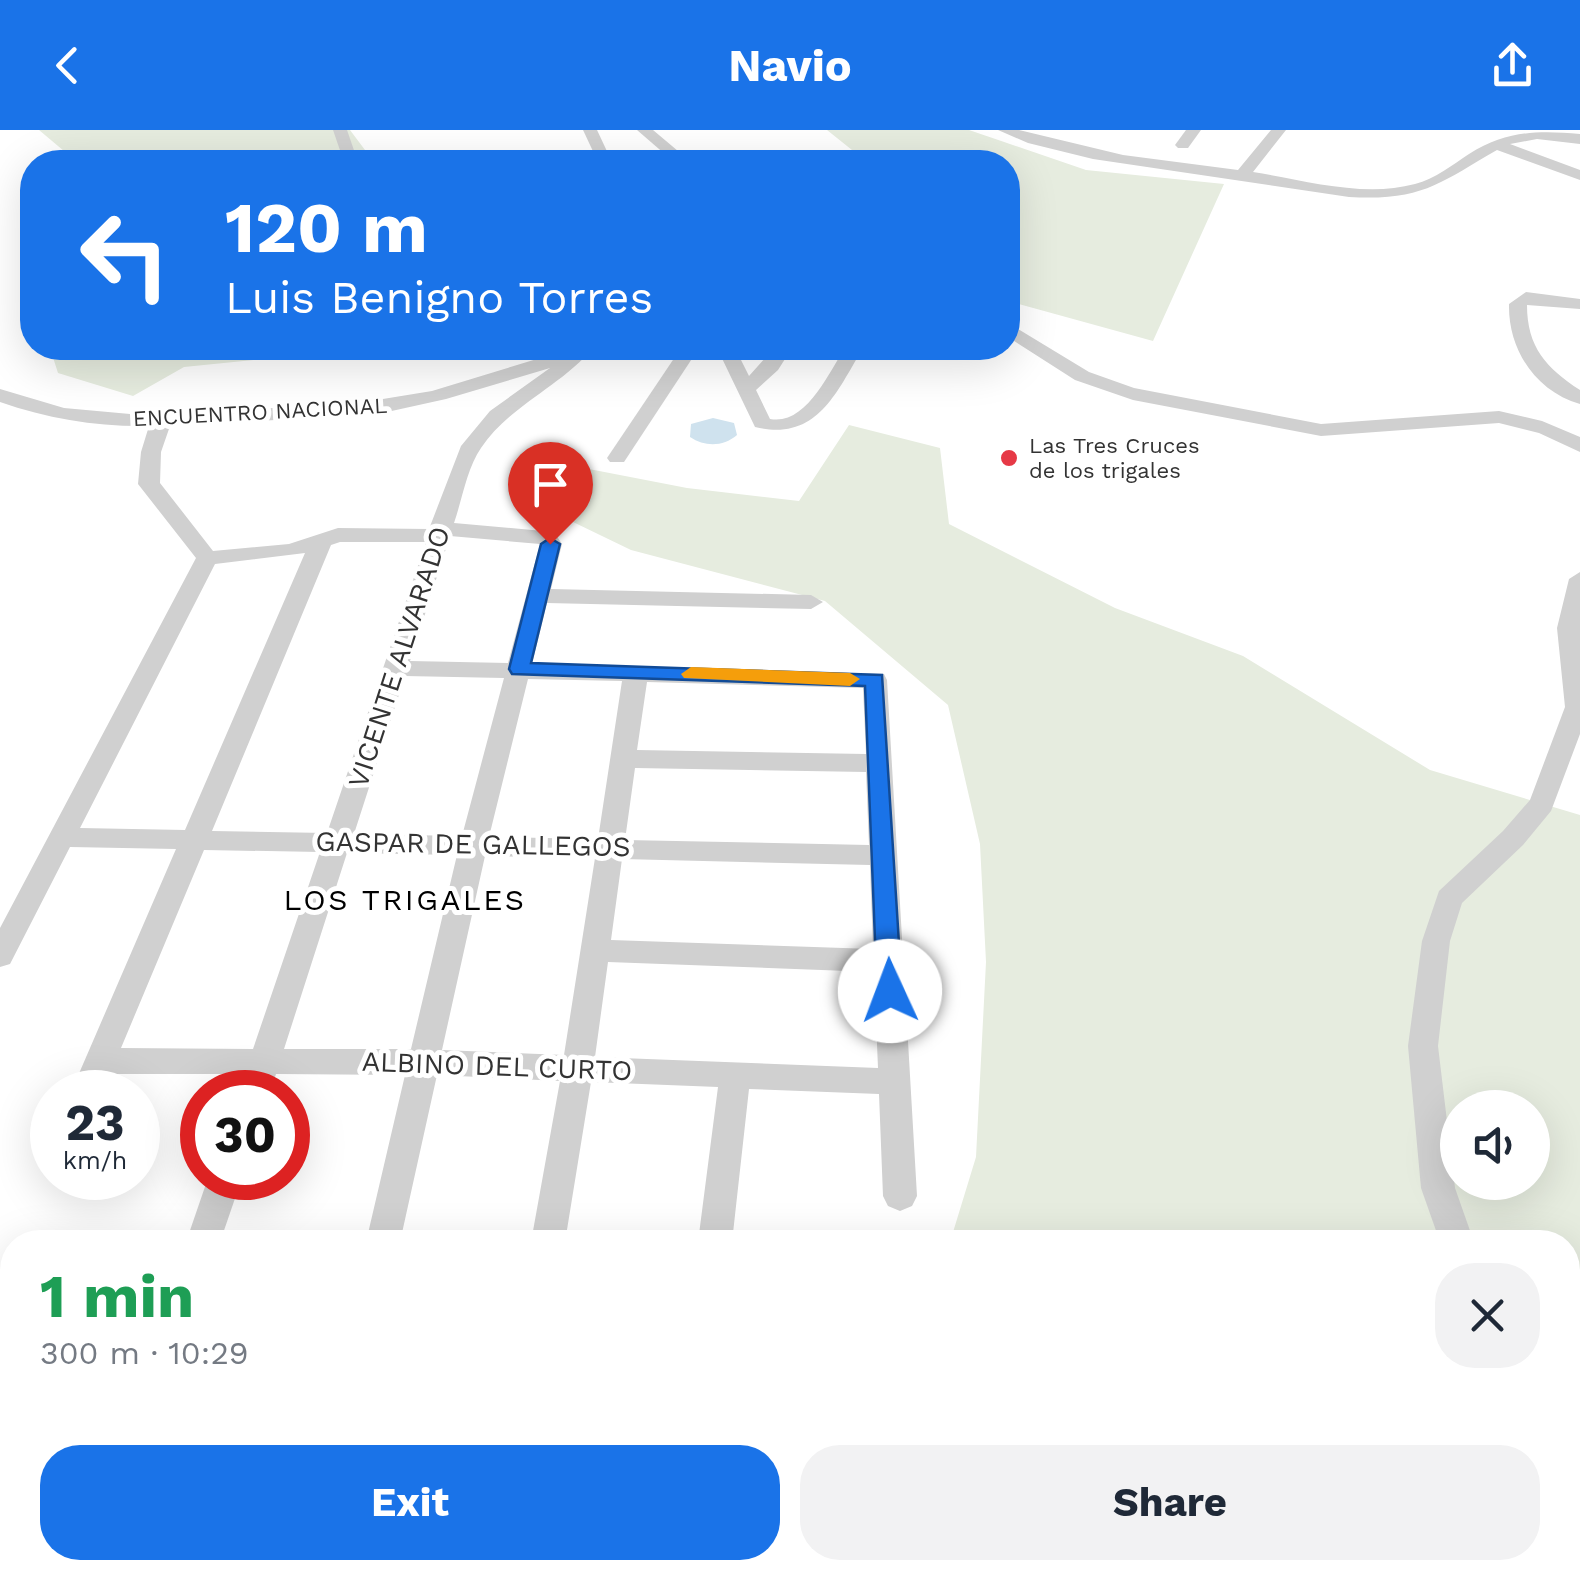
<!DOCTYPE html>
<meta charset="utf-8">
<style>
body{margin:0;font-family:"Work Sans",sans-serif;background:#f2f2f3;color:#1f2937;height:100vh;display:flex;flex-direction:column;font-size:38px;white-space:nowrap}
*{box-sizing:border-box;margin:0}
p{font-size:32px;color:#747a83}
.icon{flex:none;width:55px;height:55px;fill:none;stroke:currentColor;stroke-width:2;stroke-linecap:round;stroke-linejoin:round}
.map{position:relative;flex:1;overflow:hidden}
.drawer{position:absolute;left:0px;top:1100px;width:1580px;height:350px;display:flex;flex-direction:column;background:#fff;border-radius:40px 40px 0 0;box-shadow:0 10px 40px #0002}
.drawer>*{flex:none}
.guide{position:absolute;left:20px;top:20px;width:1000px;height:210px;border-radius:40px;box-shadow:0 10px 40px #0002;background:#1a73e8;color:#fff;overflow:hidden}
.tools{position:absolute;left:1440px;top:960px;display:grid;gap:20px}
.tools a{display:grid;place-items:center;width:110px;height:110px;border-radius:50%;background:#fff;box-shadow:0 10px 40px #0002;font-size:50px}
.speed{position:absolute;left:30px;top:940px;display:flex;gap:20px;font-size:50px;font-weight:700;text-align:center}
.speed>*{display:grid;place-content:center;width:130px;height:130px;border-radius:50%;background:#fff;box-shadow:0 10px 40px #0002;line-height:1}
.speed small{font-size:25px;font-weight:400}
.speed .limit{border:15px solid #d22;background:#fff;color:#111}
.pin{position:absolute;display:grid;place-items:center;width:85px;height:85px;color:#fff;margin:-102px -42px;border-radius:50% 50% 50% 0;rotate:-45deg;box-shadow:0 0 10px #0007}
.pin .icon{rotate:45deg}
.me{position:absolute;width:110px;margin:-55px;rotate:358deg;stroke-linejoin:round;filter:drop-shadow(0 0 8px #0008)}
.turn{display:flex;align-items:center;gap:35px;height:210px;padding:0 40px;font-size:45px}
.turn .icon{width:130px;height:130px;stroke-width:2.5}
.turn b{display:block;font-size:70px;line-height:85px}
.round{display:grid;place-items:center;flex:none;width:105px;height:105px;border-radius:40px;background:#f2f2f3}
.overview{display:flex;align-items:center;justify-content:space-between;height:170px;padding:0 40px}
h1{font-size:60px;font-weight:700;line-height:75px;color:#1e9e55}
.action{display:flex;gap:20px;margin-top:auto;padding:20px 40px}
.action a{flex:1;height:115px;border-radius:40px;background:#1a73e8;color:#fff;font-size:40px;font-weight:700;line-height:115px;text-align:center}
.action a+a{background:#f2f2f3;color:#1f2937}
header{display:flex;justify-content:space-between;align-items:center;height:130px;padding:0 40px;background:#1a73e8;color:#fff;font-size:45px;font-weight:700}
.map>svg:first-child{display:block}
</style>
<header><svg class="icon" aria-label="back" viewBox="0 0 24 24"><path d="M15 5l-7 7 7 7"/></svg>Navio<svg class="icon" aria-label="share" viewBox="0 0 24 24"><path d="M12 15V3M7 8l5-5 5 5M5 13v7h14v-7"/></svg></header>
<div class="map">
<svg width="1580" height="1450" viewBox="0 0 1580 1450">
<rect width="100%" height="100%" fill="#fff"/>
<!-- green -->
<g fill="#e6ecdf" fill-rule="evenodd">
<path d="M39 0H350L374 32H77Z"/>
<path d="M827 0H969L1086 40 1224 54 1153 211 1008 171V32H867Z"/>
<path d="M50 218H270L264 229 184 237 133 266 58 243Z"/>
<path d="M849 295 940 318 949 394 1115 478 1243 526 1430 640 1580 685V1450H311L330 1438H1568V1112H950L976 1027 986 832 980 714 948 575 825 471 631 420 513 363 532 328 687 358 799 371ZM1458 978H1532V1052H1458Z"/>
</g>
<!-- water -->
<path fill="#cfe2ee" d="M713 288 734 293 737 305C723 317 705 317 690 307L691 294Z"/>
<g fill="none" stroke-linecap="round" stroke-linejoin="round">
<!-- minor -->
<g fill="#d0d0d0" fill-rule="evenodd">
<path d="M333 0H347L358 32H344Z"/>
<path d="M583 0H597L612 32H598Z"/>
<path d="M637 0H653L691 32H674Z"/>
<path d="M998 0H1019L1123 25 1238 40 1271 0H1286L1253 42C1304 50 1363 68 1415 54 1435 49 1452 35 1469 24 1506 1 1537 0 1580 4V14L1537 9 1510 14 1580 40V50L1497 20C1438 54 1422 71 1349 67L1093 29 1028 13Z"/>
<path d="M1186 0H1201L1188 18H1178L1175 15Z"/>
<path d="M1526 162 1580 169V179L1527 175C1527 217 1546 238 1580 260V274C1535 261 1508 219 1509 174Z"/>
<path d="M1008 193 1089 242 1134 258 1321 294 1499 281 1542 291 1580 307V322L1539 303 1499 293 1321 306 1133 270 1075 250 1008 207Z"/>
<path d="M573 218H593C560 257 509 276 481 318 467 338 462 370 454 393L554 402 562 414 551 459 811 465 823 472 811 479 547 473 532 534 884 544 887 550 917 1066 912 1076 900 1081 888 1076 883 1066 879 964 749 959 732 1112H698L718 957 591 952 565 1112H531L560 951 437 945 400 1112H366L405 945 276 944 270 962H238L244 944H110L103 962H71L176 719 70 717 10 834 0 837V798L196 428 138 354 141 322 149 296C98 297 49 289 0 272V259L64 278 130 284 346 275 432 261ZM550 238 490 281 461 316 429 399 338 398 289 414 213 421 160 353 161 322 170 296 378 284 446 269ZM450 406 540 414 508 533 410 531ZM340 412H426L327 703 212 701 331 415ZM305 423 185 700 80 698 215 434ZM405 546 504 548 462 706 354 704ZM528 549 622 551 598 709 489 707ZM647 552 863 558 866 624 637 620ZM635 638 866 642 869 715 625 710ZM204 720 320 722 253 919 121 918ZM347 723 457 725 411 919H284ZM485 726 595 728 564 925 442 920ZM622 729 870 735 873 819 611 810ZM608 832 874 842 878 938 595 927Z"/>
<path d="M681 218H699L624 332H610L607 328Z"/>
<path d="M717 218H735L749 246 774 218H792L778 240 756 260 770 289C806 296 829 242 845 218H863C836 263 817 312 755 297Z"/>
<path d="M1580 442V604L1551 681 1523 715 1462 773 1450 811 1438 916 1455 1058 1474 1112H1440L1421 1058 1408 916 1422 811 1439 761 1503 701 1530 670 1565 577 1557 498 1569 449Z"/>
<path d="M208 1048H242L220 1112H186Z"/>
<path d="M0 1290 12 1296V1393L0 1388Z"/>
<path d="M19 1438H92L87 1450H14Z"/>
<path d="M1000 1438H1042L1047 1450H1005Z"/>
<rect x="1510" y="1438" width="40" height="12"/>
</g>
</g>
<!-- route -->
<path fill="#1a73e8" stroke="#114b97" stroke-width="2.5" d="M550 408 560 414 531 533 882 545 902 861 898 868H881L877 861 865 556 512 544 509 539 541 414Z"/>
<!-- slow -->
<path fill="#f59e0b" d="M691 537 850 543 860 549 850 556 684 548 681 544Z"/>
<!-- markers -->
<circle fill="#e63946" stroke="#fff" stroke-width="4" cx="1009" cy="328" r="10"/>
<g text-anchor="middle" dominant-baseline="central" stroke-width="10" stroke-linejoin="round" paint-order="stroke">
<!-- far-street labels -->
<g font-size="22" fill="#333" stroke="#fff">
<text transform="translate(260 282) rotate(-3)">ENCUENTRO NACIONAL</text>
</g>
<!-- far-poi labels -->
<g font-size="22" fill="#333" stroke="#fff" text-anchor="start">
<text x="1029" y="315">Las Tres Cruces<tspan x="1029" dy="25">de los trigales</tspan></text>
</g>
<!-- street labels -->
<g font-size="28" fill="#333" stroke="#fff">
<text transform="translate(399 527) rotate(-72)">VICENTE ALVARADO</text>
<text transform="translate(473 714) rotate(1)">GASPAR DE GALLEGOS</text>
<text transform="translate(497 936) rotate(2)">ALBINO DEL CURTO</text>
</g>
<!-- neighbourhood labels -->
<g font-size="30" letter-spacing="2.5" fill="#000" stroke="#fff">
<text x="405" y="769">LOS TRIGALES</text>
</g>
</g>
</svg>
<div class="tools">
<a><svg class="icon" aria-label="sound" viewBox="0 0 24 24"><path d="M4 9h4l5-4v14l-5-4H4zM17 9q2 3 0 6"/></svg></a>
</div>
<div class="speed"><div>23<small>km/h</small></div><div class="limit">30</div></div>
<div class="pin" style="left:550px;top:414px;background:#d93025"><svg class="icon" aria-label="arrive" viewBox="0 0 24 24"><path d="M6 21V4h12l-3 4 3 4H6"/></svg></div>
<svg class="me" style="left:890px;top:861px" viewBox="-20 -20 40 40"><circle r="19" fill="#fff"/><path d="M0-13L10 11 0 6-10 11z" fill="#1a73e8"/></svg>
<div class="guide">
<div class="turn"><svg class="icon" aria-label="left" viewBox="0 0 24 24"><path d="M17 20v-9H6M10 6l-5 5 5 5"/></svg><div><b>120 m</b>Luis Benigno Torres</div></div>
</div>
<section class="drawer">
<div class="overview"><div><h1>1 min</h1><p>300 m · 10:29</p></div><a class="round"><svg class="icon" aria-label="close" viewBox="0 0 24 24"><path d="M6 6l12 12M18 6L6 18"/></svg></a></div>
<div class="action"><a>Exit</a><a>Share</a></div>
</section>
</div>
